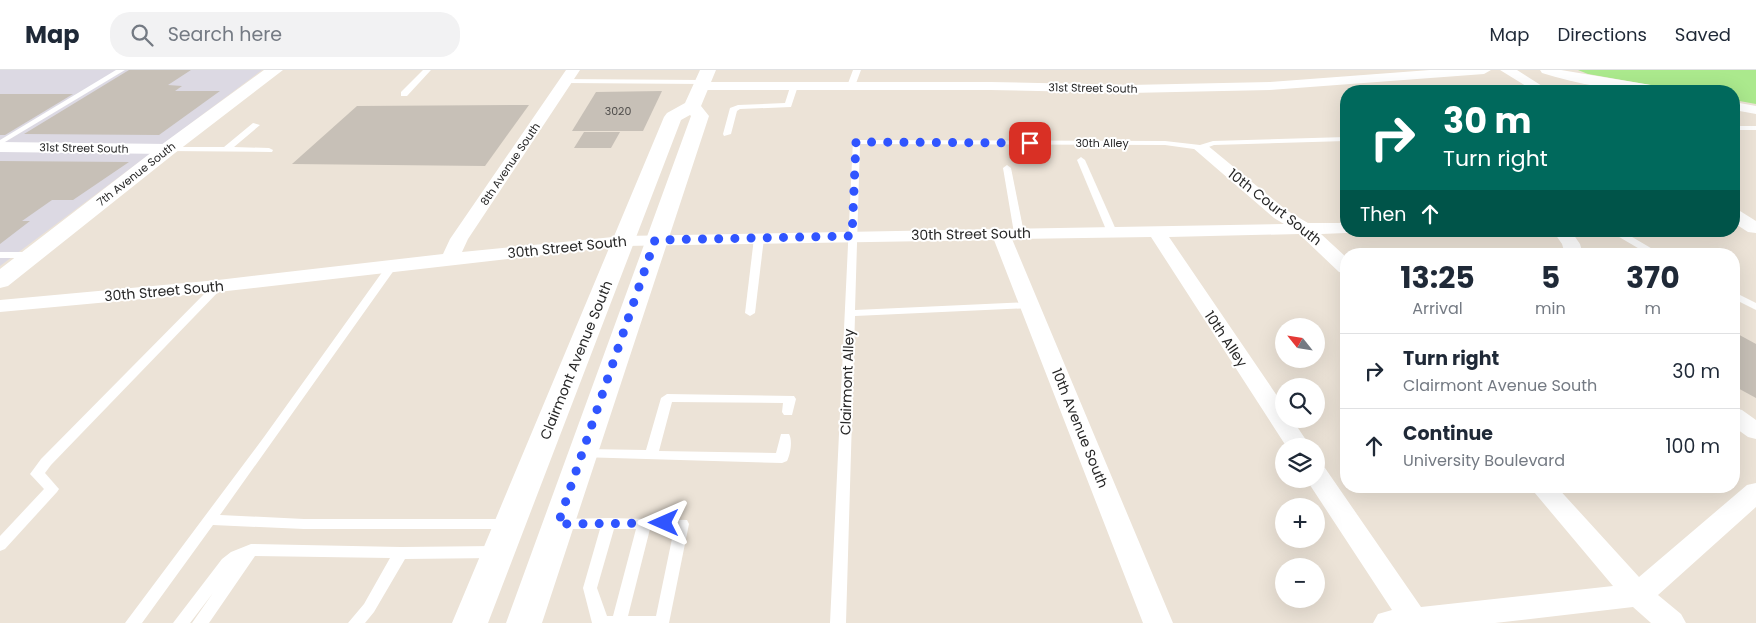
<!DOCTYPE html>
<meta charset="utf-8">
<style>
body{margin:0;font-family:Poppins,sans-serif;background:#f2f2f3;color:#1f2937;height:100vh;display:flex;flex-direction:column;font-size:19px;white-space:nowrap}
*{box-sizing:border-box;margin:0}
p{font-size:16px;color:#747a83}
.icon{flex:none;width:28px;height:28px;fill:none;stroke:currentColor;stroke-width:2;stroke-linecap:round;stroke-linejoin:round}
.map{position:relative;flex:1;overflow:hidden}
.drawer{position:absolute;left:1340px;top:178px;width:400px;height:245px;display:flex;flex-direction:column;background:#fff;border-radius:20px;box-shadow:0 5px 20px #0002}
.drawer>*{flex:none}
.hud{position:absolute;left:1340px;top:15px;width:400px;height:152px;border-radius:20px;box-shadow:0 5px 20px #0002;background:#00695c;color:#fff;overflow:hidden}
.needle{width:32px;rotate:300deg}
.buttons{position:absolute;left:1275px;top:248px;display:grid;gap:10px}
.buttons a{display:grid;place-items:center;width:50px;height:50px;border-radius:50%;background:#fff;box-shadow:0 5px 20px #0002;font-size:25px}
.pin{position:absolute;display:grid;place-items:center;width:42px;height:42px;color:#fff;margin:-21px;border-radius:10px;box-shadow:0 2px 8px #0006}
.me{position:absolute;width:55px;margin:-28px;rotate:270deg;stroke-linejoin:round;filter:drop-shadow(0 0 4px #0008)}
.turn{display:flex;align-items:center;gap:18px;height:105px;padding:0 20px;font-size:22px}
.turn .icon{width:65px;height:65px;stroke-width:2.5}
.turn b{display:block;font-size:35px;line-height:42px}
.then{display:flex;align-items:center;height:48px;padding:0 20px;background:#0003;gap:10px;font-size:19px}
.eta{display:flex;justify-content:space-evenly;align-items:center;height:85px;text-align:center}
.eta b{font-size:30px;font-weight:700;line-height:35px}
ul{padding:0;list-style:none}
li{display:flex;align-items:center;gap:15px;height:75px;padding:0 20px;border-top:1px solid #e0e1e3}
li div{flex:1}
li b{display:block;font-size:19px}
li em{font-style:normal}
header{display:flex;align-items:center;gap:30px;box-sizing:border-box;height:70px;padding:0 25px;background:#fff;border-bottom:1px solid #e0e1e3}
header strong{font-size:24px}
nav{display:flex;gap:28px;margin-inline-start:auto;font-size:18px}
.search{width:350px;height:45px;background:#f2f2f3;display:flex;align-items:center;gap:12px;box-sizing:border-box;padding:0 18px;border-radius:20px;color:#747a83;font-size:19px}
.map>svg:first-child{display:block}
</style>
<header>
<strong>Map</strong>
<div class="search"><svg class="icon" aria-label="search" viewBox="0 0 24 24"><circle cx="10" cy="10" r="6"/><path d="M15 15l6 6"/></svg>Search here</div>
<nav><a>Map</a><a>Directions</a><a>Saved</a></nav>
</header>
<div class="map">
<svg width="1756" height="553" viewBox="0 0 1756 553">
<rect width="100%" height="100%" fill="#ece3d7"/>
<!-- industrial -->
<path fill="#dcd9e3" d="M0 0H262L0 196Z"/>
<!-- green -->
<path fill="#abe98d" d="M1578 0H1756V34L1734 30V21H1684L1588 4Z"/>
<!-- building -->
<g fill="#c7c0b7">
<path d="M129 0H191L168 15 182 16 175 21H220L159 65 24 64Z"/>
<path d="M662 21 643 61H572L596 22Z"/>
<path d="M0 24H73L5 65H0Z"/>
<path d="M529 35 485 96 292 94 357 36Z"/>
<path d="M584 62H620L611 78H574Z"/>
<path d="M0 91 129 92 73 130H52L22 151H30L0 174Z"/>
<path d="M1734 262 1756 274V328L1734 316Z"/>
</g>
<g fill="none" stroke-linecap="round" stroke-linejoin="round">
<!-- service -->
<g fill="#fff" fill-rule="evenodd">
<path d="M116 0H125L0 75V70Z"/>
<path d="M423 0H431L407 26H401V22Z"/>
<path d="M853 0H861L855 16 851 18 847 16Z"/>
<path d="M562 9 703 10 707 12 703 14 565 13 561 11Z"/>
<path d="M791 14 798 16 791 37 740 39 737 41 731 64 724 66 723 64 730 38 738 35 785 33Z"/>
<path d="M253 53 260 55 234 77 269 78 273 80 272 82 168 81 164 79 168 77H224Z"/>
<rect x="1734" y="56" width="22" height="4"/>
<path d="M1346 67V71L1214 75 1201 80 1165 75 860 74 855 240 1030 232 1035 235 1030 238 855 246 846 553H830L853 70 1165 71 1200 75 1213 71Z"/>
<path d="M1081 87 1085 90 1117 162 1115 164 1112 165 1107 162 1077 90Z"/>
<path d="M1007 95 1011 98 1024 163 1019 166 1014 163 1003 98Z"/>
<path d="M1609 161H1622L1661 184H1648Z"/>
<path d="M759 165 764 168 755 243 750 246 745 243 754 168Z"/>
<path d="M0 182H33L38 185 33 188H0Z"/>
<path d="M392 193 397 196 220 445 304 449H509L514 450 516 454 514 458 509 459H304L213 455 142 553H125L264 367 388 194Z"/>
<path d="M218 213 222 214 223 216 222 218 51 395 45 403 59 419 57 422 5 479 0 481V466L44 419 30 404 41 389 214 214Z"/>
<path d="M1734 222 1756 233V240L1734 229Z"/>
<path d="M667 324 794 326 796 329 792 345H784L782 342 783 333 672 332 659 381 776 383 781 364H789C793 371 790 385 787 391L782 393 579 387 578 384 579 381 584 379 646 380 661 328Z"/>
<path d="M609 448 687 450 689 454 669 553H592L583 518 600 459H559L554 458 552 454 554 450 559 449ZM614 459H636L613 546H607L597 518ZM650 459H674L656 546H628Z"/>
<path d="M251 474 401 477 495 476 500 478 502 482 500 486 495 488 405 489 374 542 365 553H348L364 534 390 488 255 486 209 553H192L213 523 190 553H173L222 489 231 482Z"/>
</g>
<!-- minor -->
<g fill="#fff" fill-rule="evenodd">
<path d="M566 0H580L468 169 462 182 623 166 1284 154 1274 148 1193 78 1195 75H1207L1286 140 1308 153H1346V161H1353L1346 163 1321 164 1346 187V204L1339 202 1299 164 1169 167 1284 336V349H1292L1310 376H1286L1151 167 1012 169 1173 553H1143L994 170 623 176 218 222 0 242V230L218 210 443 184 450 169Z"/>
<path d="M1430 0H1491L1484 4 1270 20 1129 23 990 20H702L695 16 702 12H990L1129 15 1270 12Z"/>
<path d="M1500 0H1517L1550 21H1534Z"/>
<path d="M1540 0H1561L1663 17 1670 21C1630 24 1580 15 1542 3Z"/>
<path d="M1734 32 1756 36V44L1734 40Z"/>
<path d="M0 72 168 74 174 76 176 79 174 82 168 84 0 82Z"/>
<path d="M1734 140 1740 141 1756 151V163L1748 162 1734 153Z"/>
<path d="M1553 161H1571L1580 174 1583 184H1565L1562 174Z"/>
<path d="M1734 338 1742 340 1756 350V369L1748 367 1734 357Z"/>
<path d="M1316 395 1325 398 1421 537 1613 516 1529 416H1556L1639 507 1747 415 1756 413V437L1658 525 1681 544 1686 553H1651L1633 537 1495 553H1373L1378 544 1392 540 1306 409H1316Z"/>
</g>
<!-- tertiary -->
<g fill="#fff" fill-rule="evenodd">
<path d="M264 0H283L175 83 8 216 0 218V199L161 75Z"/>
<path d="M700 0H716L701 36 709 46 542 553H506L691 46 690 45 681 50 488 553H452L664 47 667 43 685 33Z"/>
</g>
</g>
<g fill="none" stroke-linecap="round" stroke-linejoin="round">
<!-- route -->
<path stroke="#3055ff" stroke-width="9" stroke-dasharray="0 16.2" d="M664 453 558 454 655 170 852 166 856 72 1030 73"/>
</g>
<g text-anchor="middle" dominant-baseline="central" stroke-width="4" stroke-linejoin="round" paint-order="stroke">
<!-- far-street labels -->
<g font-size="11" fill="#272727" stroke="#fff">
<text transform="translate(1093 18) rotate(1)">31st Street South</text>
<text x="1102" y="73">30th Alley</text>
<text transform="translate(84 78) rotate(1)">31st Street South</text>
<text transform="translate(510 94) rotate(-56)">8th Avenue South</text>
<text transform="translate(136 104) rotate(-38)">7th Avenue South</text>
</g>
<!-- number labels -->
<g font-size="11" fill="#4f4d4b">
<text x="618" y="41">3020</text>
</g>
<!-- street labels -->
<g font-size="14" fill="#272727" stroke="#fff">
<text transform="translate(1275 137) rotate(38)">10th Court South</text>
<text transform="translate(971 164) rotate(-1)">30th Street South</text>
<text transform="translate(567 177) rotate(-6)">30th Street South</text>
<text transform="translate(164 221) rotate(-5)">30th Street South</text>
<text transform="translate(1226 269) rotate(56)">10th Alley</text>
<text transform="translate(576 290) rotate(-68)">Clairmont Avenue South</text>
<text transform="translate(847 312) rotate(-88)">Clairmont Alley</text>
<text transform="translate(1080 358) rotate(68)">10th Avenue South</text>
</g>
</g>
</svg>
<div class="buttons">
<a><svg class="needle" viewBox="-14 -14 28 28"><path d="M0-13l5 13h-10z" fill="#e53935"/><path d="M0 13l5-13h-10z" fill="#747a83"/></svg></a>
<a><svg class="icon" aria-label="search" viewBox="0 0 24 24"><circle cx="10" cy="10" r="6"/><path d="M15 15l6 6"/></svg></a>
<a><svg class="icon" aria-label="layers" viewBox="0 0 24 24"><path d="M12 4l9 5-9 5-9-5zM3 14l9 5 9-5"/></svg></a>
<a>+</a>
<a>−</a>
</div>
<div class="pin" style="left:1030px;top:73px;background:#d93025"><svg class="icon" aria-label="arrive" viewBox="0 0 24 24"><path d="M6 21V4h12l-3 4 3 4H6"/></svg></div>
<svg class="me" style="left:664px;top:453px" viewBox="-20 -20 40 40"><path d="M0-17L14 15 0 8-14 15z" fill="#3055ff" stroke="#fff" stroke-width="4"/></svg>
<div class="hud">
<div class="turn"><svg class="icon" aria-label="right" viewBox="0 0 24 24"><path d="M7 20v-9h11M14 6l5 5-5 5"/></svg><div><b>30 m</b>Turn right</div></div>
<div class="then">Then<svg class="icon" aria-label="ahead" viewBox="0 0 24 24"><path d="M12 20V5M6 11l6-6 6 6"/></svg></div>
</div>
<section class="drawer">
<div class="eta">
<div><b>13:25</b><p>Arrival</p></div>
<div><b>5</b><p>min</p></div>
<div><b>370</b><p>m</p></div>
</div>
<ul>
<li><svg class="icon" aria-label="right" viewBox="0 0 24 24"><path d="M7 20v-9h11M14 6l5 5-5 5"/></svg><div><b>Turn right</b><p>Clairmont Avenue South</p></div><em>30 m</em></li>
<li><svg class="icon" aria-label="ahead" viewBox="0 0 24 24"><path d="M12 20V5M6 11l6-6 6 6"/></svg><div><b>Continue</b><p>University Boulevard</p></div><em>100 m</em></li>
</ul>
</section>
</div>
